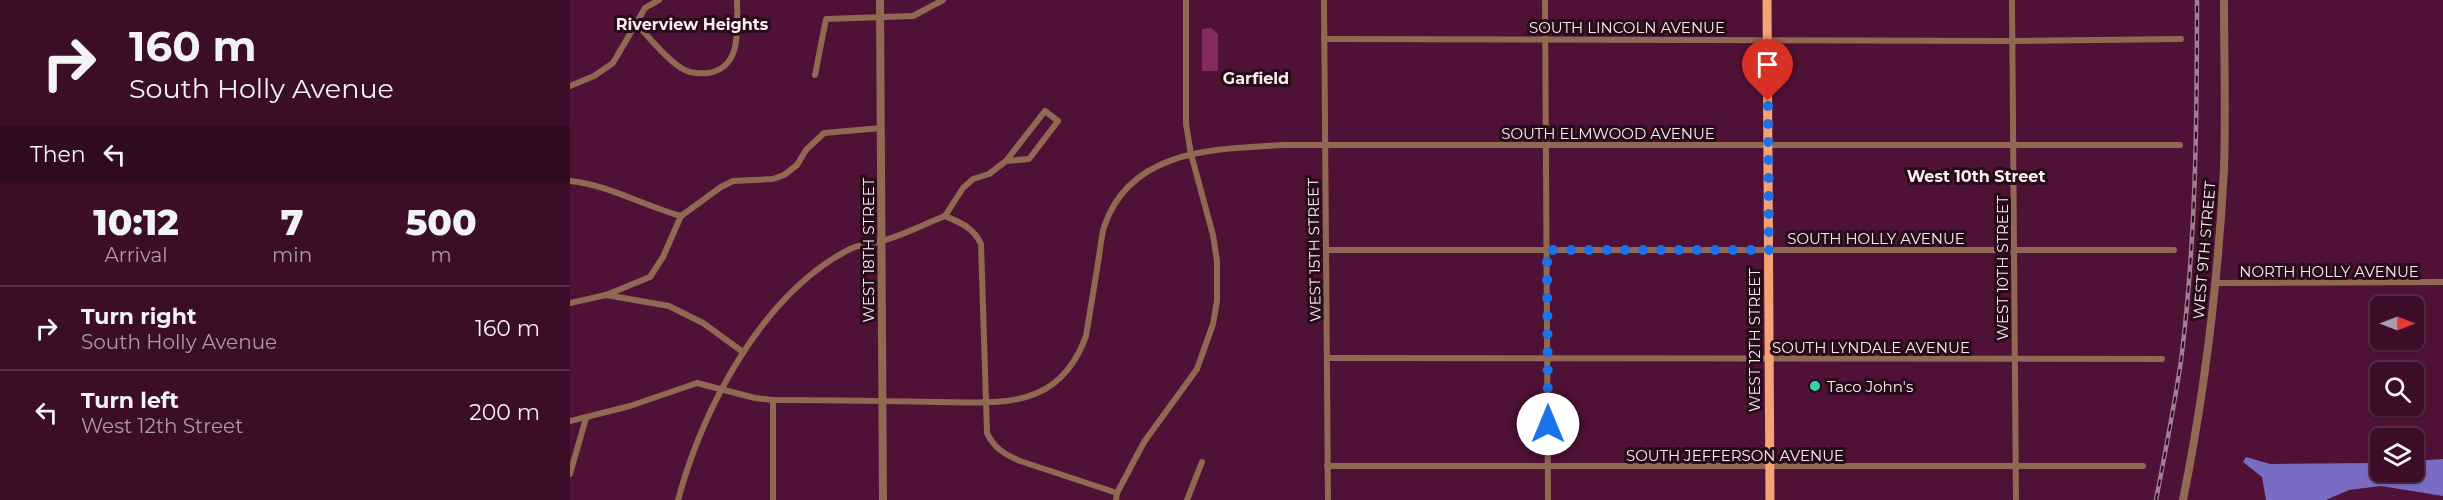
<!DOCTYPE html>
<style>
body{margin:0;font-family:Montserrat,sans-serif;background:#461b34;color:#f1f3f6;height:100vh;display:flex;flex-direction:column;font-size:22px;white-space:nowrap}
*{box-sizing:border-box;margin:0}
p{font-size:20px;color:#ac9ca8}
.icon{flex:none;width:33px;height:33px;fill:none;stroke:currentColor;stroke-width:2;stroke-linecap:round;stroke-linejoin:round}
.map{position:relative;flex:1;overflow:hidden}
.panel{display:flex;flex-direction:column;background:#3b0d28;width:570px}
.panel>*{flex:none}
.hud{background:#3b0d28;color:#f1f3f6;overflow:hidden}
.needle{width:39px;rotate:90deg}
.controls{position:absolute;left:1800px;top:296px;display:grid;gap:12px}
.controls a{display:grid;place-items:center;width:54px;height:54px;border-radius:9px;background:#3b0d28;box-shadow:0 2px 4px #0004,0 0 0 2px #542d45;font-size:30px}
.pin{position:absolute;display:grid;place-items:center;width:51px;height:51px;color:#fff;margin:-62px -26px;border-radius:50% 50% 50% 0;rotate:-45deg;box-shadow:0 0 6px #0007}
.pin .icon{rotate:45deg}
.me{position:absolute;width:66px;margin:-33px;rotate:0deg;stroke-linejoin:round;filter:drop-shadow(0 0 4px #0008)}
.turn{display:flex;align-items:center;gap:21px;height:126px;padding:0 30px;font-size:27px}
.turn .icon{width:78px;height:78px;stroke-width:2.5}
.turn b{display:block;font-size:42px;line-height:51px}
.then{display:flex;align-items:center;height:57px;padding:0 30px;background:#0003;gap:12px;font-size:22px}
.eta{display:flex;justify-content:space-evenly;align-items:center;height:102px;text-align:center}
.eta b{font-size:36px;font-weight:800;line-height:42px}
ul{padding:0;list-style:none}
li{display:flex;align-items:center;gap:18px;height:84px;padding:0 30px;border-top:2px solid #542d45}
li div{flex:1}
li b{display:block;font-size:22px}
li em{font-style:normal}
main{display:flex;flex:1;min-height:0}
.map>svg:first-child{display:block}
</style>
<main>
<section class="panel">
<div class="hud">
<div class="turn"><svg class="icon" aria-label="right" viewBox="0 0 24 24"><path d="M7 20v-9h11M14 6l5 5-5 5"/></svg><div><b>160 m</b>South Holly Avenue</div></div>
<div class="then">Then<svg class="icon" aria-label="left" viewBox="0 0 24 24"><path d="M17 20v-9H6M10 6l-5 5 5 5"/></svg></div>
</div>
<div class="eta">
<div><b>10:12</b><p>Arrival</p></div>
<div><b>7</b><p>min</p></div>
<div><b>500</b><p>m</p></div>
</div>
<ul>
<li><svg class="icon" aria-label="right" viewBox="0 0 24 24"><path d="M7 20v-9h11M14 6l5 5-5 5"/></svg><div><b>Turn right</b><p>South Holly Avenue</p></div><em>160 m</em></li>
<li><svg class="icon" aria-label="left" viewBox="0 0 24 24"><path d="M17 20v-9H6M10 6l-5 5 5 5"/></svg><div><b>Turn left</b><p>West 12th Street</p></div><em>200 m</em></li>
</ul>
</section>
<div class="map">
<svg width="1873" height="500" viewBox="0 0 1873 500">
<rect width="100%" height="100%" fill="#4f1135"/>
<!-- green -->
<path fill="#832b5d" d="M641 28 648 34V71H632V29Z"/>
<!-- water -->
<path fill="#7a6bc5" d="M1676 457 1700 464 1810 463V471H1844V461L1873 459V496L1811 486 1779 490 1756 500H1696L1692 477 1673 462Z"/>
<g fill="none" stroke-linecap="round" stroke-linejoin="round">
<!-- minor -->
<g stroke="#916953" stroke-width="6">
<path d="M754 0 758 500"/>
<path d="M975 0 978 500"/>
<path d="M1442 0 1446 500"/>
<path d="M65 22C79 37 94 57 111 68 119 73 129 74 138 73 173 68 167 26 167 0"/>
<path d="M754 39 1442 41 1611 39"/>
<path d="M245 75 256 19 343 16 373 0"/>
<path d="M0 86 24 76 43 63 75 8 89 0"/>
<path d="M0 181C39 185 74 206 111 216"/>
<path d="M375 216 393 188 403 179 419 174 436 161 475 111 488 121 459 159 436 161"/>
<path d="M756 250H1604"/>
<path d="M1645 283 1873 282"/>
<path d="M36 295 80 277 93 257 111 216 151 187 163 181 203 179 214 175 227 165 236 150 254 133 311 128"/>
<path d="M0 303 36 295 99 306 133 323 173 352"/>
<path d="M757 358 1592 359"/>
<path d="M0 421 60 406 127 383 185 398 203 400C258 400 313 401 368 402 399 402 438 406 467 393 492 383 508 359 516 336 520 312 524 287 528 263 530 251 531 238 534 227 560 149 644 149 712 145H1610"/>
<path d="M757 466H1573"/>
<path d="M0 474 16 418"/>
<path d="M108 500C133 408 192 294 280 249 290 244 300 244 311 241 332 236 354 224 375 216 391 223 403 227 411 244L417 433C424 448 434 454 450 461L547 493"/>
<path d="M203 500V400"/>
<path d="M546 500 547 493 574 442 627 369 643 324 647 301V261L643 235 621 154 616 124V0"/>
<path d="M617 500 632 462"/>
</g>
<!-- tertiary -->
<g stroke="#916953" stroke-width="8">
<path d="M310 0 313 500"/>
<path d="M1613 500C1635 391 1648 281 1654 169 1656 113 1654 56 1654 0"/>
</g>
<!-- primary -->
<path stroke="#f5a275" stroke-width="9" d="M1197 0 1200 500"/>
<defs>
<path id="rail" d="M1586 500C1595 454 1604 407 1611 361 1626 241 1627 120 1627 0"/>
</defs>
<!-- rail casing -->
<use href="#rail" stroke="#a57d93" stroke-width="4.5"/>
<!-- rail -->
<use href="#rail" stroke="#260b19" stroke-width="2" stroke-dasharray="7" stroke-linecap="butt"/>
</g>
<g fill="none" stroke-linecap="round" stroke-linejoin="round">
<!-- route -->
<path stroke="#1a73e8" stroke-width="10" stroke-dasharray="0 18" d="M978 424 977 250H1199L1198 101"/>
</g>
<!-- markers -->
<circle fill="#34d4a8" stroke="#260b19" stroke-width="2" cx="1245" cy="386" r="6"/>
<g text-anchor="middle" dominant-baseline="central" stroke-width="6" stroke-linejoin="round" paint-order="stroke">
<!-- street labels -->
<g font-size="15" fill="#fcebf3" stroke="#260b19">
<text x="1057" y="27">SOUTH LINCOLN AVENUE</text>
<text x="1038" y="133">SOUTH ELMWOOD AVENUE</text>
<text x="1306" y="238">SOUTH HOLLY AVENUE</text>
<text transform="translate(298 250) rotate(-90)">WEST 18TH STREET</text>
<text transform="translate(744 250) rotate(-91)">WEST 15TH STREET</text>
<text transform="translate(1634 250) rotate(-85)">WEST 9TH STREET</text>
<text transform="translate(1432 268) rotate(-90)">WEST 10TH STREET</text>
<text x="1759" y="271">NORTH HOLLY AVENUE</text>
<text transform="translate(1184 340) rotate(-90)">WEST 12TH STREET</text>
<text x="1301" y="347">SOUTH LYNDALE AVENUE</text>
<text x="1165" y="455">SOUTH JEFFERSON AVENUE</text>
</g>
<!-- poi labels -->
<g font-size="15" fill="#fcebf3" stroke="#260b19" text-anchor="start">
<text x="1257" y="386">Taco John's</text>
</g>
<!-- neighbourhood labels -->
<g font-size="16" font-weight="bold" fill="#fcebf3" stroke="#260b19">
<text x="122" y="24">Riverview Heights</text>
<text x="686" y="78">Garfield</text>
<text x="1406" y="176">West 10th Street</text>
</g>
</g>
</svg>
<div class="controls">
<a><svg class="needle" viewBox="-14 -14 28 28"><path d="M0-13l5 13h-10z" fill="#e53935"/><path d="M0 13l5-13h-10z" fill="#ac9ca8"/></svg></a>
<a><svg class="icon" aria-label="search" viewBox="0 0 24 24"><circle cx="10" cy="10" r="6"/><path d="M15 15l6 6"/></svg></a>
<a><svg class="icon" aria-label="layers" viewBox="0 0 24 24"><path d="M12 4l9 5-9 5-9-5zM3 14l9 5 9-5"/></svg></a>
</div>
<div class="pin" style="left:1198px;top:101px;background:#d93025"><svg class="icon" aria-label="arrive" viewBox="0 0 24 24"><path d="M6 21V4h12l-3 4 3 4H6"/></svg></div>
<svg class="me" style="left:978px;top:424px" viewBox="-20 -20 40 40"><circle r="19" fill="#fff"/><path d="M0-13L10 11 0 6-10 11z" fill="#1a73e8"/></svg>
</div>
</main>
